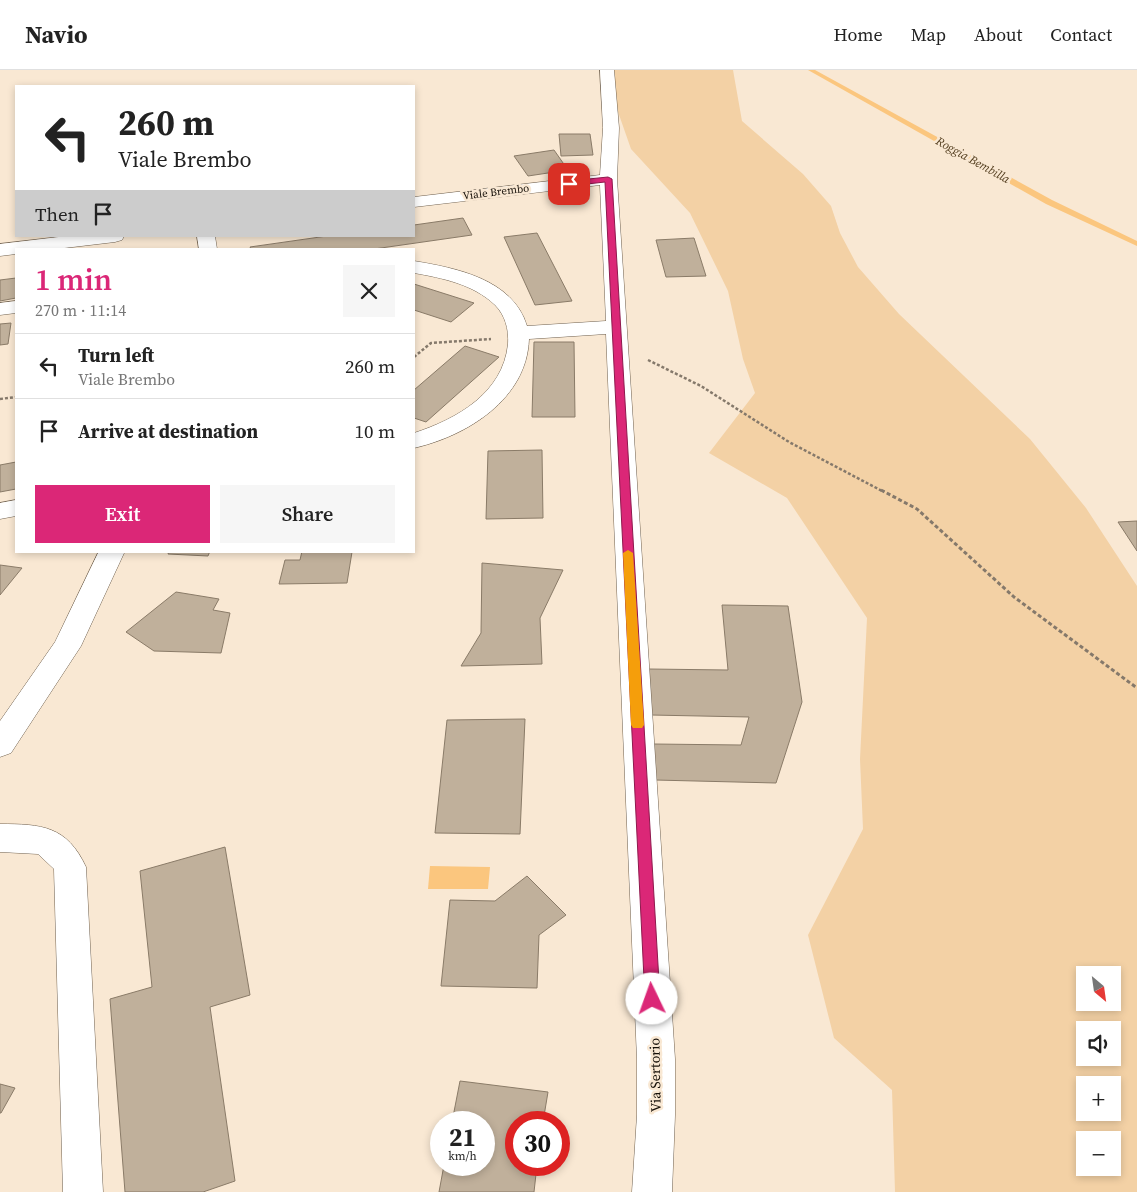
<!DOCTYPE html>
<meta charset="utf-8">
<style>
body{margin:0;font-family:"Source Serif 4",serif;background:#f6f6f6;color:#222;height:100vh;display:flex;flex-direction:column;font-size:19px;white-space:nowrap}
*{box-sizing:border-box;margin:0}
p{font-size:16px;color:#767676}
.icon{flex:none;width:28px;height:28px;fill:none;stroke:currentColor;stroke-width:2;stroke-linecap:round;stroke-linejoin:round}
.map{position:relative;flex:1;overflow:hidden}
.sheet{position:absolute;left:15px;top:178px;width:400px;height:305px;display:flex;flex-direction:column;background:#fff;border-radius:0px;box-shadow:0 2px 8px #0003}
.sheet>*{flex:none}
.top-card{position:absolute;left:15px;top:15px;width:400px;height:152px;border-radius:0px;box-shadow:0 2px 8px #0003;background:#fff;color:#222;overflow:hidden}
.needle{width:32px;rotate:151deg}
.buttons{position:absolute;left:1076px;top:896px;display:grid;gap:10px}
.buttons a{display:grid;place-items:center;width:45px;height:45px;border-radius:0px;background:#fff;box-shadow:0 2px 8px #0003;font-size:25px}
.speed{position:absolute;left:430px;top:1041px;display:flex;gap:10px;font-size:25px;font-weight:700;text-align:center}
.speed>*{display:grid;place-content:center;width:65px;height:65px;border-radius:50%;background:#fff;box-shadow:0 2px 8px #0003;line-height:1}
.speed small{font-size:12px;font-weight:400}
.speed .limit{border:8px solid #d22;background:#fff;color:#111}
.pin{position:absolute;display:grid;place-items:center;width:42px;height:42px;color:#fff;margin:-21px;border-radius:10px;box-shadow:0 2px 8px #0006}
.me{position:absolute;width:55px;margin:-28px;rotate:357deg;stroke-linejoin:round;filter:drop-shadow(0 0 4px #0008)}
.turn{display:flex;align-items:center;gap:18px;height:105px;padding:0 20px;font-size:22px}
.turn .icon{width:65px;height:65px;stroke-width:2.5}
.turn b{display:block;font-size:35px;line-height:42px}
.then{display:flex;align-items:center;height:48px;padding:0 20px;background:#0003;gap:10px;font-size:19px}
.round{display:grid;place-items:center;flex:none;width:52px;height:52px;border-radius:0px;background:#f6f6f6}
.head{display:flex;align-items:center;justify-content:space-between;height:85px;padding:0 20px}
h1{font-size:30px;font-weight:600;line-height:38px;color:#db2777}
.primary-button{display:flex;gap:10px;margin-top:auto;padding:10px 20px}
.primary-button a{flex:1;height:58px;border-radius:0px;background:#db2777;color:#fff;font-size:20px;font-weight:600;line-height:58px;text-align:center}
.primary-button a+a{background:#f6f6f6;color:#222}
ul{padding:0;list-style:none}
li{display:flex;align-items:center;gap:15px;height:65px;padding:0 20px;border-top:1px solid #e0e0e0}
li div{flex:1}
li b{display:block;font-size:19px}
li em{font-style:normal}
header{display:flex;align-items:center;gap:30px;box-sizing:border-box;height:70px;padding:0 25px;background:#fff;border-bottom:1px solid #e0e0e0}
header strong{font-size:24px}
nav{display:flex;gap:28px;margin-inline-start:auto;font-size:18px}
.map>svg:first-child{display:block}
</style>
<header>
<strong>Navio</strong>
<nav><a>Home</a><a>Map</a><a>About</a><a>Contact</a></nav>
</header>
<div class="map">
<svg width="1137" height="1122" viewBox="0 0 1137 1122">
<rect width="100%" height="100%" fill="#f9e8d3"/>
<!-- green -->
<path fill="#f3d1a5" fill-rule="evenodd" d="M613 0H733L742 51 803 104 831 136 840 163 858 197 899 244 1030 369 1086 438 1137 516V1122H895L892 1020 834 968 808 865 863 759 860 689 867 548 787 428 709 383 755 323 743 289 728 221 690 143 631 79 617 39ZM1085 905H1112V932H1085ZM1085 960H1112V988H1085ZM1085 1015H1112V1042H1085ZM1085 1070H1112V1098H1085Z"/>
<!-- water -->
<path fill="#fbc67e" d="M430 796 490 797 488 819H428Z"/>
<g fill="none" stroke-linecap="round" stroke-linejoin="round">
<!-- stream -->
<path fill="#fbc67e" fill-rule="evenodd" d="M808 0H815L1052 130 1137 171V176L1046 134Z"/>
</g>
<!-- building -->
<g fill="#c0b09b" stroke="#8a7b68">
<path d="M559 64H590L593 85 561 86Z"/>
<path d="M554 80 568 100 528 106 514 86Z"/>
<path d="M463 148 472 165 374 179H251L250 177 327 166H414V155Z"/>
<path d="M537 163 572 231 535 235 504 167Z"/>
<path d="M694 168 706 206 666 207 656 170Z"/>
<path d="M16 208V228L0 231V210Z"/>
<path d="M414 214 474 233 451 252 414 240Z"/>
<path d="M11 253 8 274 0 275V254Z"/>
<path d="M534 272H574L575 347H532Z"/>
<path d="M465 276 499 287 426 352 414 348V320Z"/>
<path d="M542 380 543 448 486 449 488 381Z"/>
<path d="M16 392V419L0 422V395Z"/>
<path d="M1137 451V481L1118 452Z"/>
<path d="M169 481H210L208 486 168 484Z"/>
<path d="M302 481H373L352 482 347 513 279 514 285 490H300Z"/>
<path d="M482 493 563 500 540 548 542 594 461 596 481 563Z"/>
<path d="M0 495 22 498 0 525Z"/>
<path d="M176 522 219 529 213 540 230 543 221 583 154 581 126 562Z"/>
<path d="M722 535 788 536 802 632 776 713 655 710 654 674 741 675 749 647 651 645 649 599 728 600Z"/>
<path d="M525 649 520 764 435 763 447 650Z"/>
<path d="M225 777 250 925 210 937 235 1111 203 1122H125L110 929 152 917 140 801Z"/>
<path d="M527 806 566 845 539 865 537 918 441 916 450 830 495 831Z"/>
<path d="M460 1011 548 1022 543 1052H516V1095H537L534 1122H439L444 1095H484V1052H452Z"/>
<path d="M0 1014 15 1018 1 1043H0Z"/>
</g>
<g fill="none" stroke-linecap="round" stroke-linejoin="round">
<defs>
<g id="minor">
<path d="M600 0H614L619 58 617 109 675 989V1045L672 1122H632L637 1045V989L606 264 529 269C527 329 467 366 414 378V363C457 349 503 323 508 274 509 259 505 245 495 235 473 214 442 208 414 203V191C456 198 513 209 527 256L606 251 600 115 414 137V127L600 105 603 58Z"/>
<path d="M67 166H124L122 170 115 172 56 179H16V184L0 186V174Z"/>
<path d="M197 166H215L217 179H199Z"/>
<path d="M16 231V243L0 245V233Z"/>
<path d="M16 430V446L0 449V433Z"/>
<path d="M99 481H125L81 576 11 683 0 687V651L55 572Z"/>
<path d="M0 754C42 754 67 756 86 797L103 1122H63L54 799 38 784 0 782Z"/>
</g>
</defs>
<!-- minor casing -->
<use href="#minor" stroke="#70614f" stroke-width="1"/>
<!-- path-far1 -->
<g stroke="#85796b" stroke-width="2.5" stroke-dasharray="3 2" stroke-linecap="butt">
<path d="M414 287 431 273 491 269"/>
<path d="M648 290 701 316 789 372 884 422"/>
<path d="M0 329 16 327"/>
</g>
<!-- path -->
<path stroke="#85796b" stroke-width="3" stroke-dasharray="4 2.5" stroke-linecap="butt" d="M881 420 917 439 1014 527 1137 618"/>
<!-- minor -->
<use href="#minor" fill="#fff" fill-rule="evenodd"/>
</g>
<!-- route -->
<path fill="#db2777" stroke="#8e194d" d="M608 107 612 109 660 929 658 934 652 936 647 934 645 929 605 112 569 116 566 114 569 111Z"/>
<!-- slow -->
<path fill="#f59e0b" d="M628 480 633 483 644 655 642 658H633L631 655 623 483Z"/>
<g text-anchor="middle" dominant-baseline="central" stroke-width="5" stroke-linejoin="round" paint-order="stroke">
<!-- far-street labels -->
<g font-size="11" fill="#140e07" stroke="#f9e8d3">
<text transform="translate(496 122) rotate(-7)">Viale Brembo</text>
</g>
<!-- far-water labels -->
<g font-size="12" font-style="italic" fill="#533d1e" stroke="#f9e8d3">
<text transform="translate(973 90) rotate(29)">Roggia Bembilla</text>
</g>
<!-- street labels -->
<g font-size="14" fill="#140e07" stroke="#f9e8d3">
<text transform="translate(655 1005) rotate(-91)">Via Sertorio</text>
</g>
</g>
</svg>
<div class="buttons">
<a><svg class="needle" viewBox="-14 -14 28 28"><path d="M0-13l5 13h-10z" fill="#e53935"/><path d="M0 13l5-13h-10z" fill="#767676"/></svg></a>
<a><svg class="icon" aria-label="sound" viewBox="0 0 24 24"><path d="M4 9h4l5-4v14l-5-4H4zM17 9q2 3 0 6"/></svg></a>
<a>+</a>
<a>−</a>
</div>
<div class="speed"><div>21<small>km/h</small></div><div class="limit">30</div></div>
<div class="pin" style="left:569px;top:114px;background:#d93025"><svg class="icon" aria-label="arrive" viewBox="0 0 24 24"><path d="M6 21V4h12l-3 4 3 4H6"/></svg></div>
<svg class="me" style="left:652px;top:929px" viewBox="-20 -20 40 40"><circle r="19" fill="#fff"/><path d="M0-13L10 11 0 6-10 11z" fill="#db2777"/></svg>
<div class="top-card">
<div class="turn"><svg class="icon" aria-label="left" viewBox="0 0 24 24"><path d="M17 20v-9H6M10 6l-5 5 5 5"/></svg><div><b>260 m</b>Viale Brembo</div></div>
<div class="then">Then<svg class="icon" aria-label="arrive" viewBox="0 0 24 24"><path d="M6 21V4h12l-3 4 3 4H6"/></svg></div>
</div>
<section class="sheet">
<div class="head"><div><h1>1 min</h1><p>270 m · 11:14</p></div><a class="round"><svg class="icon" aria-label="close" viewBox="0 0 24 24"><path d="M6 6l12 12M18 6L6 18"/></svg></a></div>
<ul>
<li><svg class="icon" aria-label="left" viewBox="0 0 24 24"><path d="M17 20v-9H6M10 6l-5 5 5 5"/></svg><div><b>Turn left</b><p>Viale Brembo</p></div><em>260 m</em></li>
<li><svg class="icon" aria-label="arrive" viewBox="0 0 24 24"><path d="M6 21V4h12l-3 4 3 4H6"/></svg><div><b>Arrive at destination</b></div><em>10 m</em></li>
</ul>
<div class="primary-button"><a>Exit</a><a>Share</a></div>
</section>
</div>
